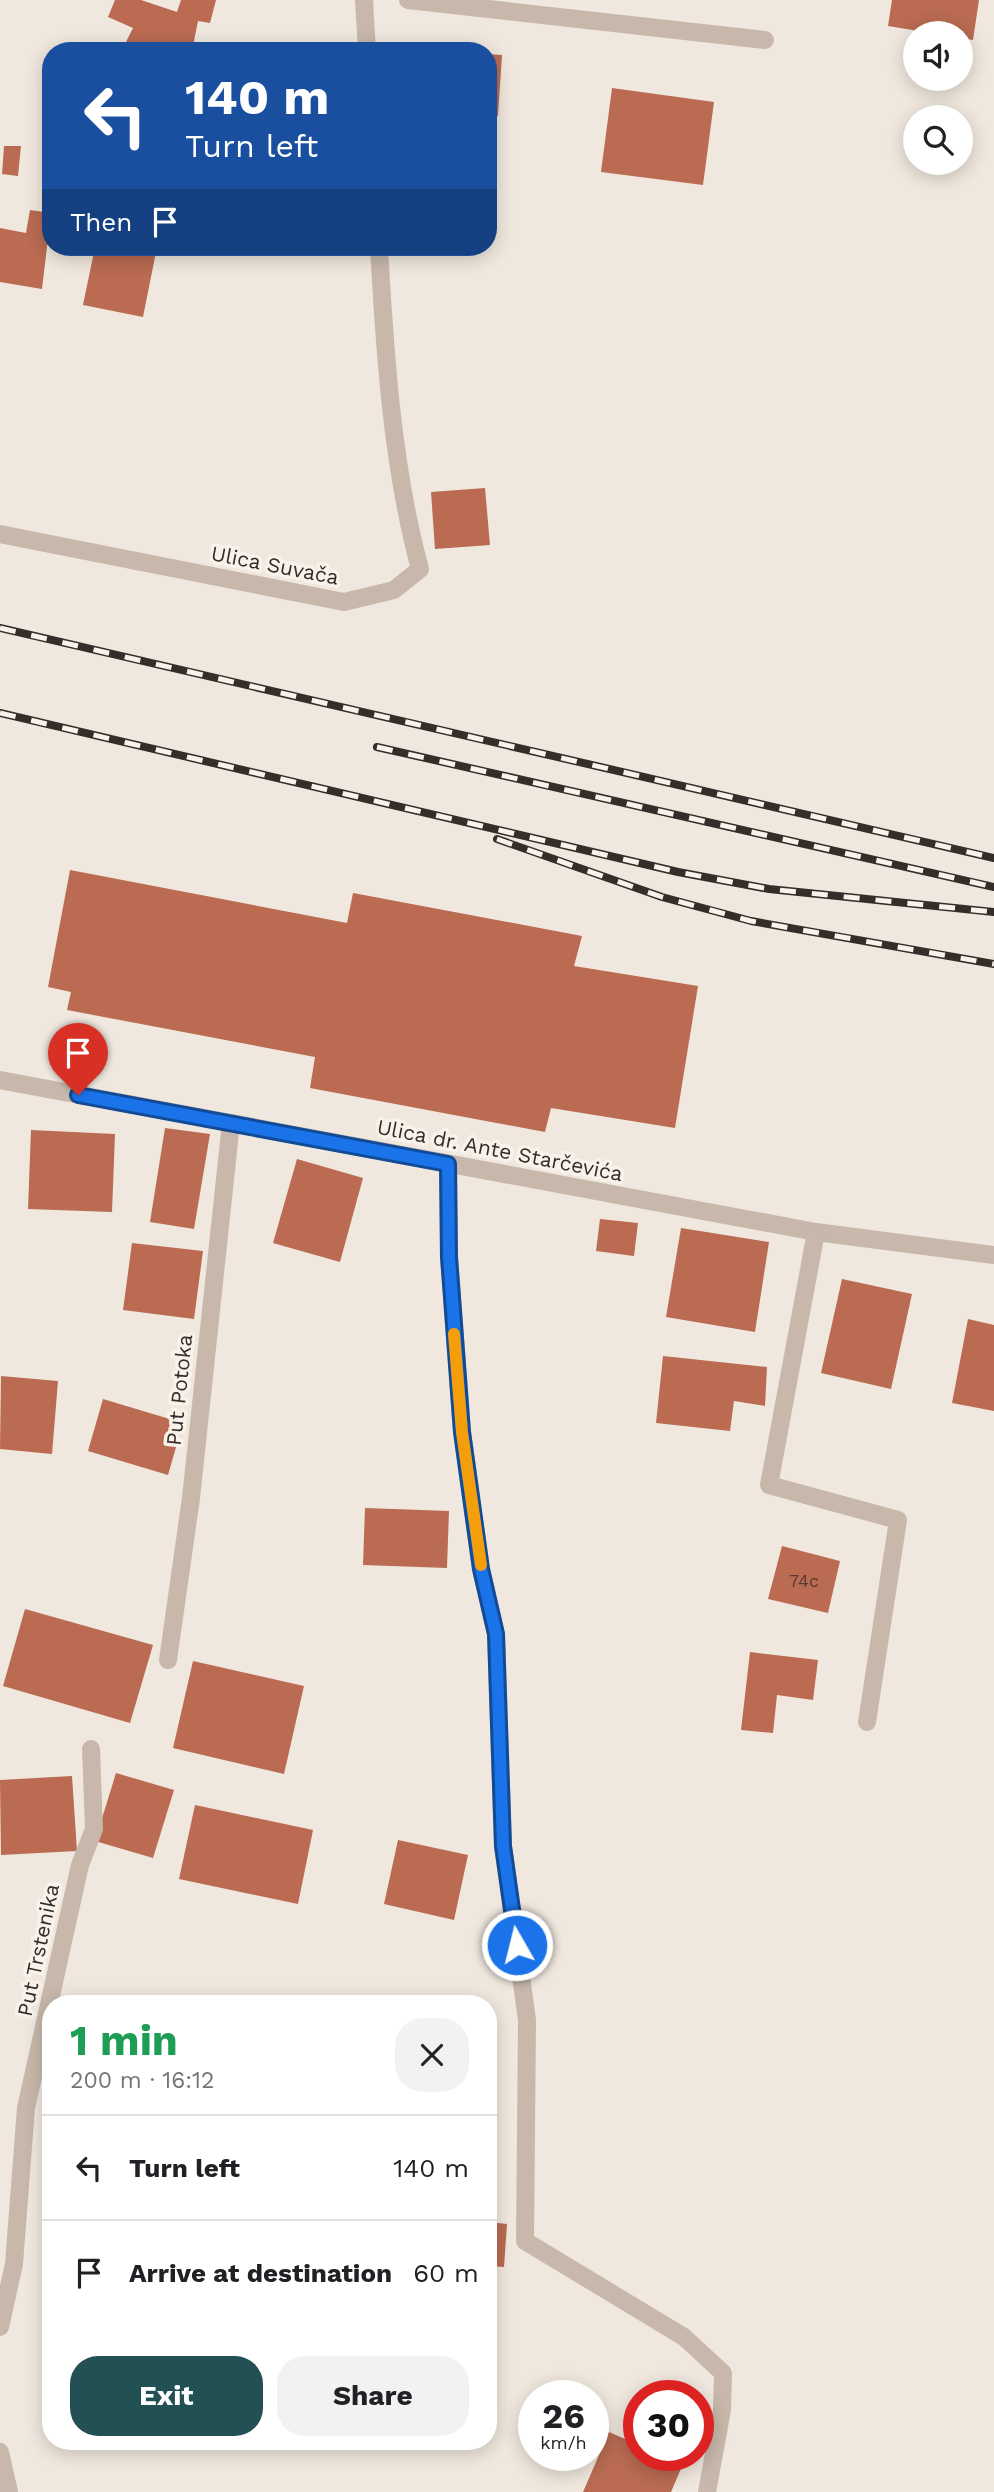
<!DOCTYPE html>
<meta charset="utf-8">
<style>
body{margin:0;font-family:"Work Sans",sans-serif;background:#f2f2f2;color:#202124;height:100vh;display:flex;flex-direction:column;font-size:26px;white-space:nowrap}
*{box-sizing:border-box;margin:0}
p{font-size:23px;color:#757577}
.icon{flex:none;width:38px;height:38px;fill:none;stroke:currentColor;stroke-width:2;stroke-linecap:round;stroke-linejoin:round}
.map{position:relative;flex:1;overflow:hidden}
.side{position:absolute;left:42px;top:1995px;width:455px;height:455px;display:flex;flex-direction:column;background:#fff;border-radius:28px;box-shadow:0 4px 18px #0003}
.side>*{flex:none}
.top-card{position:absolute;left:42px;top:42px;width:455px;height:214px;border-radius:28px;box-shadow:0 4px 18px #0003;background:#1a4fa0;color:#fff;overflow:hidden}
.fabs{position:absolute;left:903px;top:21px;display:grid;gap:14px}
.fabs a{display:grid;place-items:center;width:70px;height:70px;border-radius:50%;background:#fff;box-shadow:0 4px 18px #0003;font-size:35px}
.speed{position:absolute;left:518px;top:2380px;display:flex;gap:14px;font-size:35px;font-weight:700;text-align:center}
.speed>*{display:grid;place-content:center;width:91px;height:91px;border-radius:50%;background:#fff;box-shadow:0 4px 18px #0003;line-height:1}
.speed small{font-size:18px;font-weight:400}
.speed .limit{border:10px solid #d22;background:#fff;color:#111}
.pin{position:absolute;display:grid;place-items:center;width:60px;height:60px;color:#fff;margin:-72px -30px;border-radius:50% 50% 50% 0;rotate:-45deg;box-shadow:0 0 7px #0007}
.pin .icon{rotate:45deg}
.me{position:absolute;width:77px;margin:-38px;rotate:352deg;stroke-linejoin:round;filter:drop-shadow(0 0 5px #0008)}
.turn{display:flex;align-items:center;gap:24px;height:147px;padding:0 28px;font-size:32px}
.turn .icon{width:91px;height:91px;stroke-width:2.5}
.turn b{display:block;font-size:49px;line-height:60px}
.then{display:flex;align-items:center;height:66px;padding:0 28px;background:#0003;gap:14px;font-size:26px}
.round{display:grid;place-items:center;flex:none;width:74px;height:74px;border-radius:28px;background:#f2f2f2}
.headline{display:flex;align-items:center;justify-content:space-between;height:119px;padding:0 28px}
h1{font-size:42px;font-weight:700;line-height:52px;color:#1e9e55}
.cta{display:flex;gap:14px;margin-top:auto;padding:14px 28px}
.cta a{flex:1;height:80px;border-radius:28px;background:#235053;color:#fff;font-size:28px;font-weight:700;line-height:80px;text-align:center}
.cta a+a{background:#f2f2f2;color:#202124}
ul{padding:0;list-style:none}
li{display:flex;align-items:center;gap:21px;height:105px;padding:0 28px;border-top:2px solid #e0e0e0}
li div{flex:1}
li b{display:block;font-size:26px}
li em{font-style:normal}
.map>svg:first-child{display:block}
</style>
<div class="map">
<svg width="994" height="2492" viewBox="0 0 994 2492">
<rect width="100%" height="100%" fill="#f0e8de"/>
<!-- building -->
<g fill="#ba6b52">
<path d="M115 0H141L177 12 181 0H216L210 23 198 21 192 51 170 44 167 51 122 50 133 28 108 17Z"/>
<path d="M892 0H979L973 40 961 38V33H931L888 26Z"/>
<path d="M488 54 502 55 498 116 488 115Z"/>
<path d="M612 88 714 102 703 185 601 172Z"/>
<path d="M4 146H21L18 176 2 174Z"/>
<path d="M30 210 51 213 42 289 0 282V228L26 233Z"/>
<path d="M95 247H157L143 317 83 305Z"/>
<path d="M485 488 490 545 435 549 431 492Z"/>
<path d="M70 870 347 923 353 893 582 936 574 966 698 986 675 1128 551 1108 545 1132 310 1088 315 1057 67 1010 71 992 48 987Z"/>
<path d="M165 1128 210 1134 194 1229 150 1222Z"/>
<path d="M31 1130 115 1134 112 1212 28 1209Z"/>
<path d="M297 1159 363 1178 340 1262 273 1243Z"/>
<path d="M600 1219 638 1223 634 1256 596 1251Z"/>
<path d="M681 1228 769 1242 755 1332 666 1317Z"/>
<path d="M132 1243 203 1251 194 1319 123 1310Z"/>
<path d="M842 1279 912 1294 891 1389 821 1373Z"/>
<path d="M968 1319 994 1325V1411L952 1403Z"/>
<path d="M663 1356 767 1367 765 1406 734 1401 730 1431 656 1423Z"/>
<path d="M1 1376 58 1381 52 1454 0 1449Z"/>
<path d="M103 1399 183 1423 168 1475 88 1451Z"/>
<path d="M365 1508 449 1511 447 1568 363 1565Z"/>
<path d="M782 1546 840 1561 828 1613 768 1599Z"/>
<path d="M25 1609 153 1645 130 1723 3 1686Z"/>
<path d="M750 1652 818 1660 813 1700 777 1695 773 1733 741 1730Z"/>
<path d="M193 1661 304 1686 284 1774 173 1748Z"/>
<path d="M116 1773 174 1790 153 1858 95 1841Z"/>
<path d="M72 1776 77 1851 1 1855 0 1780Z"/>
<path d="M195 1805 313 1830 298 1904 179 1879Z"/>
<path d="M398 1840 468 1855 454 1920 384 1904Z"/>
<path d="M488 2222 507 2224 504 2267 488 2266Z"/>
<path d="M609 2432 639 2445V2455H663L683 2464 671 2492H583Z"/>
</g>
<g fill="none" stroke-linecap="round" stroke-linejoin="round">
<!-- minor -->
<g stroke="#c7b8ab" stroke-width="18">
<path d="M364 0 367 51"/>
<path d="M408 0 765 40"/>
<path d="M0 534 344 602 394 590 420 569C392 465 385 355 379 247"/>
<path d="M0 1080 816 1232 994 1255"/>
<path d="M448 1164 449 1257 462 1432 481 1569 496 1634 503 1846 527 2020 525 2241 684 2337 723 2373 722 2410 707 2492"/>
<path d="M816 1232 769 1485 898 1520 867 1722"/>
<path d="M168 1660 191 1498 231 1123"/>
<path d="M0 2327 14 2264 26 2108 80 1865 94 1829 91 1749"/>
<path d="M0 2452 9 2492"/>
</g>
<defs>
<g id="rail">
<path d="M0 628 994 858"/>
<path d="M0 713 678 872 769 889 994 912"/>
<path d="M377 747 994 887"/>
<path d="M497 839 662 897 751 921 994 964"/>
</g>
</defs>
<!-- rail casing -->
<use href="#rail" stroke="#362d2a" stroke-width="8"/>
<!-- rail -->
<use href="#rail" stroke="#f8f2ea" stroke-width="5" stroke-dasharray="16" stroke-linecap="butt"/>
</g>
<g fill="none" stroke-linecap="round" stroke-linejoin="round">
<defs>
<path id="route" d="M78 1095 448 1164 449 1257 462 1432 481 1569 496 1634 503 1846 517 1945"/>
</defs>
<!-- route casing -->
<use href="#route" stroke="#114b97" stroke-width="18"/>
<!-- route -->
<use href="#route" stroke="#1a73e8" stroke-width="12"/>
<!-- slow -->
<path stroke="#f59e0b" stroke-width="12" d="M454 1334 462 1432 481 1565"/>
</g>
<g text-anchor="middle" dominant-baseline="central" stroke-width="7" stroke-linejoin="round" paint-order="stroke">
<!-- number labels -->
<g font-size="18" fill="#573c34">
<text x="804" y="1580">74c</text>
</g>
<!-- street labels -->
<g font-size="21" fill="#362d2a" stroke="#f8f2ea">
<text transform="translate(275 565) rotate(11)">Ulica Suvača</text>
<text transform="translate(500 1150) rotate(11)">Ulica dr. Ante Starčevića</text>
<text transform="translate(179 1390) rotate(-84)">Put Potoka</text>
<text transform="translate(38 1950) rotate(-78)">Put Trstenika</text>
</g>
</g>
</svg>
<div class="fabs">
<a><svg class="icon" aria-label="sound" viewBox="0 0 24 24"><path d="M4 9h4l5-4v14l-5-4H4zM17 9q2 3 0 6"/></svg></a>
<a><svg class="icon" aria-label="search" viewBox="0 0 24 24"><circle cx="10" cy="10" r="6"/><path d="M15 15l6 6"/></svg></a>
</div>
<div class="speed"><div>26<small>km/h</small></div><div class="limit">30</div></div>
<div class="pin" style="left:78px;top:1095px;background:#d93025"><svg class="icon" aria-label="arrive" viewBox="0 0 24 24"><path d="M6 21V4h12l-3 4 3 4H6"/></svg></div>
<svg class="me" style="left:517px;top:1945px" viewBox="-20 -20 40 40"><circle r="17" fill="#1a73e8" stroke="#fff" stroke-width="3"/><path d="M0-11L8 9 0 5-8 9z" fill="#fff"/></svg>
<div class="top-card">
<div class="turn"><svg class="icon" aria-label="left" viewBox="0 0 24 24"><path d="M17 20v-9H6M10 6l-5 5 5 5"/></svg><div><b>140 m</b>Turn left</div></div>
<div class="then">Then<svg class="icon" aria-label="arrive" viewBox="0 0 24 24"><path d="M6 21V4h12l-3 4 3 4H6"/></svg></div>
</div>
<section class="side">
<div class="headline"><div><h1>1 min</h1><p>200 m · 16:12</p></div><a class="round"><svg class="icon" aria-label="close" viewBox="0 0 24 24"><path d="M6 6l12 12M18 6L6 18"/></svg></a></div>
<ul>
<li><svg class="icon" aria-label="left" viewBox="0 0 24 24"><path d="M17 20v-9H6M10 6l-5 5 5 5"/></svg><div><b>Turn left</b></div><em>140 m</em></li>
<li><svg class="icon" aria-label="arrive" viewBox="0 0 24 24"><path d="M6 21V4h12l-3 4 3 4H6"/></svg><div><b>Arrive at destination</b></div><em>60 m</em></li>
</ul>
<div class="cta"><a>Exit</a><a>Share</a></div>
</section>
</div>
